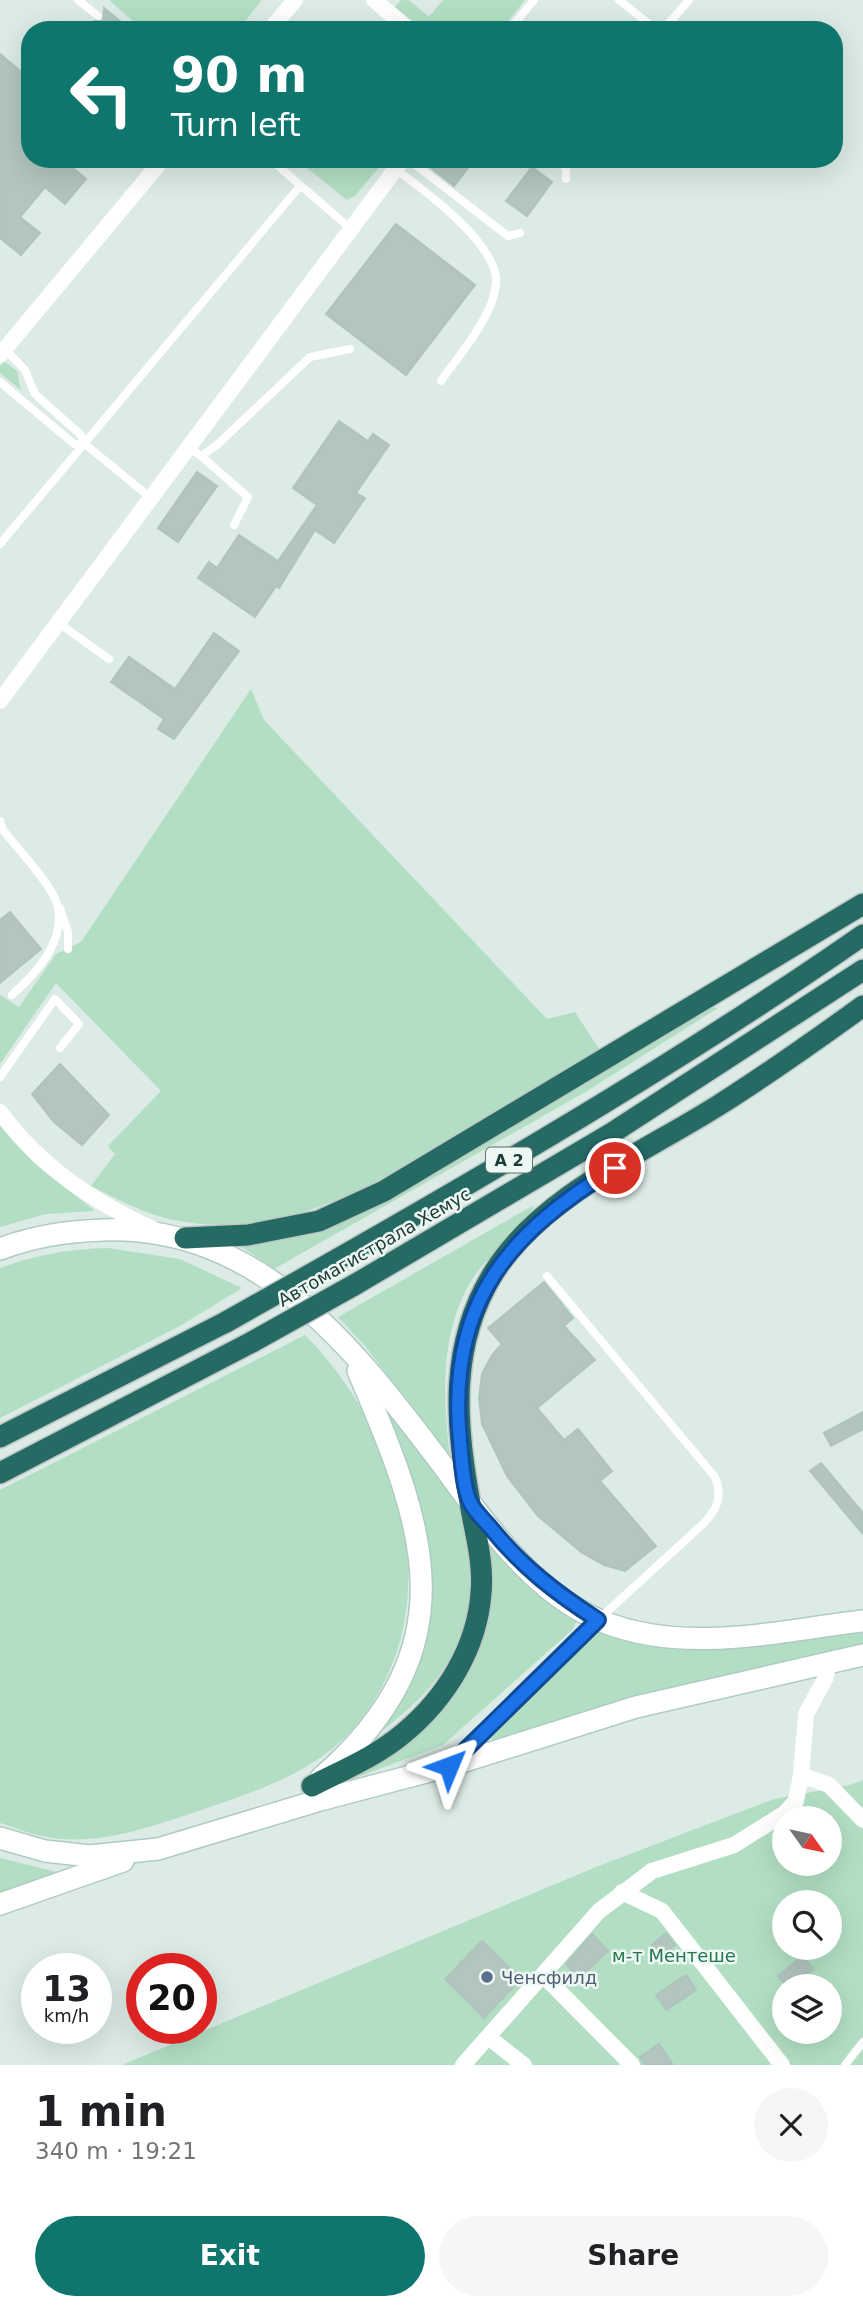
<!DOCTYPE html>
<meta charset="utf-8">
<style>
body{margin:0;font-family:"DejaVu Sans",sans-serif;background:#f6f6f6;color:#202124;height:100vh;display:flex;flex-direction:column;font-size:26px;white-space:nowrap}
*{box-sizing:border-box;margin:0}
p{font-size:23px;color:#757577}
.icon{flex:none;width:38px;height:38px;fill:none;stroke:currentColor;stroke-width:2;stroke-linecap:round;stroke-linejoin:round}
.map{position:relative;height:2065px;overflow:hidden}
.sheet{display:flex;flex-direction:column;background:#fff;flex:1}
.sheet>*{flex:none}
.banner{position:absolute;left:21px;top:21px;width:822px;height:147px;border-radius:28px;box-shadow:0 7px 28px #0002;background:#0f766e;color:#fff;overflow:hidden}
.needle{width:46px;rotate:123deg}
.tools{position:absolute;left:772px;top:1806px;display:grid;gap:14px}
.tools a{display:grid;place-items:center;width:70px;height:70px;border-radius:50%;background:#fff;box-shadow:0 7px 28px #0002;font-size:35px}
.speed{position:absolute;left:21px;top:1953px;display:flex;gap:14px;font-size:35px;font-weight:700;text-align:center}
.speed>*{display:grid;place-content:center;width:91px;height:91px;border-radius:50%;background:#fff;box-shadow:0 7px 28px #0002;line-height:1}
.speed small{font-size:18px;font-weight:400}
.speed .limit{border:10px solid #d22;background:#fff;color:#111}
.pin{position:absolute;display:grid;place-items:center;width:60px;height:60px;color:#fff;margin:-30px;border:4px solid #fff;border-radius:50%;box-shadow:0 2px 7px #0007}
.me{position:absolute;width:77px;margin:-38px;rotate:46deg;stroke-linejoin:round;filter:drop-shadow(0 0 5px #0008)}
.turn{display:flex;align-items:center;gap:24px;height:147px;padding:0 35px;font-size:32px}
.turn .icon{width:91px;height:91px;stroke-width:2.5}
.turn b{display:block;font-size:49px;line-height:60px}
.round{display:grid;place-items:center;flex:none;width:74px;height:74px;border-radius:37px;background:#f6f6f6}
.head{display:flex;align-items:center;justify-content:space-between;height:119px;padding:0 35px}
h1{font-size:42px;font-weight:700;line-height:52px}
.cta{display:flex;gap:14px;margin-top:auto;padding:14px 35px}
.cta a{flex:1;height:80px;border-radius:42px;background:#0f766e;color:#fff;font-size:28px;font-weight:700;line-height:80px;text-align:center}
.cta a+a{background:#f6f6f6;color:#202124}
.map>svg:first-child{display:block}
</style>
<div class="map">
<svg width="863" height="2065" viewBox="0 0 863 2065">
<rect width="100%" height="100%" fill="#dcebe6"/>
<!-- green -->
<g fill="#b2dfc3" fill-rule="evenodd">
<path d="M109 0H262L238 30H143Z"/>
<path d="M401 0H409L429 17 443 0H525L501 30H424L395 7Z"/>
<path d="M386 159 355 196 347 200 297 160Z"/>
<path d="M5 362 17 371 21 390 0 373V366Z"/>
<path d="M251 689 264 720 547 1019 575 1012 601 1052C549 1082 496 1113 444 1143 356 1195 271 1243 165 1218 139 1211 115 1198 91 1186L115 1154 108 1146 161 1091 56 983 0 1064V995L19 1007 56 954 81 942Z"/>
<path d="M707 1008H718L587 1091 274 1269 240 1246 307 1235 354 1215Z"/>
<path d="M0 1125 34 1163 95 1211 46 1214 0 1227Z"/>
<path d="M534 1205C524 1231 500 1245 482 1266 439 1318 442 1395 450 1457L365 1346 338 1317Z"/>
<path d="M108 1248 180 1259 242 1288 180 1326 0 1418V1268C36 1255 69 1249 108 1248Z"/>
<path d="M305 1335C407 1437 456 1622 346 1736 308 1775 251 1793 201 1810 151 1827 94 1848 41 1836 27 1833 13 1827 0 1823V1490Z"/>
<path d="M386 1406C405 1430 445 1474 457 1499 465 1519 468 1541 469 1562 476 1651 431 1695 364 1745L412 1676 411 1483Z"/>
<path d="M480 1526 520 1578 577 1620 573 1629 443 1745 307 1796 393 1745 468 1663Z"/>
<path d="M863 1632V1644L684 1686 494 1740 490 1738V1734L598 1633C616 1632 648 1646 671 1647 735 1652 799 1640 863 1632Z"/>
<path d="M863 1780V2065H122L596 1867 774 1799 850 1785ZM784 1818H830V1864H784ZM784 1902H830V1948H784ZM784 1986H830V2032H784Z"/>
<path d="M0 1858 65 1874 0 1893Z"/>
</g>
<!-- building -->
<g fill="#b2c5bf" stroke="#aec5be" stroke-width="2">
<path d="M104 8 131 30H87L94 21H103Z"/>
<path d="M0 54 30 79V159H62L86 179 65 204 45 187 20 217 40 233 21 255 0 238Z"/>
<path d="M436 159H475L454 186 430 167Z"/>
<path d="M532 167 552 182 527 216 506 201Z"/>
<path d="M396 224 475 285 406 375 326 314Z"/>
<path d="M339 421 368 441 373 434 389 445 356 493 365 498 334 543 315 530 279 588 276 586 255 617 198 578 209 562 217 568 239 535 278 561 317 505 293 488Z"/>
<path d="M197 472 217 486 178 542 158 528Z"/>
<path d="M214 633 239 651 174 739 158 729 164 719 111 682 129 657 175 689Z"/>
<path d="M10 912 41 949 0 983V920Z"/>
<path d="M60 1064 109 1115 82 1145 54 1122 32 1094Z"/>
<path d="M544 1282 573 1318 564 1326 595 1360 537 1408 564 1440 578 1429 612 1471 600 1481 656 1546 625 1571 604 1565 581 1552 538 1516 507 1476 482 1424 479 1398 482 1374 492 1355 502 1344 488 1328Z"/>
<path d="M863 1412V1429L831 1446 824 1433Z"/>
<path d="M821 1463 863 1513V1534L810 1471Z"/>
<path d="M666 1933 675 1945 661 1957 651 1946Z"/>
<path d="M592 1934 608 1951 579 1978 566 1964Z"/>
<path d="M482 1941 521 1979 484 2018 445 1979Z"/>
<path d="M803 1956 813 1969 791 1986H787L778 1976Z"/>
<path d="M686 1975 696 1990 666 2010 656 1995Z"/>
<path d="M659 2044 673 2065H645L640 2057Z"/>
</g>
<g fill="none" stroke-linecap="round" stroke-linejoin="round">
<defs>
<g id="secondary">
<path d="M0 1249C34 1236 67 1231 103 1230 263 1225 357 1352 444 1467 486 1524 533 1593 601 1621 685 1655 777 1631 863 1621"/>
<path d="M321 1778C470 1647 427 1531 358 1371"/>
<path d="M0 1838 45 1851 90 1856 158 1849 320 1800 449 1766 636 1707 863 1655"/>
<path d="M0 1904 123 1861"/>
</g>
<g id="highway">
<path d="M185 1238 248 1235 319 1221 384 1191 863 904"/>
<path d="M329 1264C510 1161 692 1054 863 935"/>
<path d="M356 1284 612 1133 863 970"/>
<path d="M0 1437 226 1322"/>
<path d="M0 1473 252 1342"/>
<path d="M312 1786C343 1770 377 1756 404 1733 446 1698 477 1648 481 1593 484 1563 475 1533 470 1503 455 1423 449 1344 494 1272 541 1196 645 1152 719 1105 768 1074 816 1040 863 1006"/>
</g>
</defs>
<!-- secondary casing -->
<use href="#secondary" stroke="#afcbc4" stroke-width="24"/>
<!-- highway casing -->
<use href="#highway" stroke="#c0c8c7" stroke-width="24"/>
<!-- lane -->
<g stroke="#fff" stroke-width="8">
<path d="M78 0 98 16"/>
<path d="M619 0 654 28 668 24 689 0"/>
<path d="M509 30 534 0"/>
<path d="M270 159 352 230"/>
<path d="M408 159 508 236 520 233"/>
<path d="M560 159 566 170V179"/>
<path d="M395 169C423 189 499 245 496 283 494 316 459 355 441 381"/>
<path d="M5 349 25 370 35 394 80 434 86 445 151 498"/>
<path d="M0 382 74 444 86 445"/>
<path d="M189 448 201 456 217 445 310 357 350 349"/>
<path d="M201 456 248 497 234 525"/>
<path d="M0 544 300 186"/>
<path d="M57 622 109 659"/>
<path d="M0 821 3 830C16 847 50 883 56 901 69 938 37 973 12 995"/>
<path d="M60 908 68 932V949"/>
<path d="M0 1077 55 999 79 1024 60 1048"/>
<path d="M458 1756 598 1620 703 1524C717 1510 723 1496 715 1477L547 1276"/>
<path d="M845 2065 863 2042"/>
</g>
<!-- street -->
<g stroke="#fff" stroke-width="16">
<path d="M374 0 409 30"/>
<path d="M270 30 295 0"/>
<path d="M0 355 163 159"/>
<path d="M0 701 403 159"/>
<path d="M0 1112C40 1167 94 1202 155 1230"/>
<path d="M801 1775 829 1785 863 1820"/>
<path d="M622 1892 662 1911 782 2065"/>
<path d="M543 1975 632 2065"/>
<path d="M488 2037 524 2065"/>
<path d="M463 2065 599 1911 652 1871 734 1845 785 1813 796 1801 801 1775 806 1714 826 1677 828 1661"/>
</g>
<!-- secondary -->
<use href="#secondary" stroke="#fff" stroke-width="21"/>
<!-- highway -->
<use href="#highway" stroke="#266a64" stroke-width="21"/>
<defs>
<g id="highway-bridge">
<path d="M226 1322 329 1264"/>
<path d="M252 1342 356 1284"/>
</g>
</defs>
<!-- highway-bridge casing -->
<use href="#highway-bridge" stroke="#c0c8c7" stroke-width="24" stroke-linecap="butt"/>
<!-- highway-bridge -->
<use href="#highway-bridge" stroke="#266a64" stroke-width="21"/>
</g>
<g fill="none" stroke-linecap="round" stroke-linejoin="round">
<defs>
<path id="route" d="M449 1766 598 1620C556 1593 521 1566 490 1527 484 1520 474 1511 470 1502 462 1485 461 1448 459 1429 450 1299 511 1232 615 1168"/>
</defs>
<!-- route casing -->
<use href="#route" stroke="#114b97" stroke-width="18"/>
<!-- route -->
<use href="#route" stroke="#1a73e8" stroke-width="12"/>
</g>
<!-- markers -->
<circle fill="#5c6f8a" stroke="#edf7f3" stroke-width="2.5" cx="487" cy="1977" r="7"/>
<g text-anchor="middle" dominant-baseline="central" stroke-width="5" stroke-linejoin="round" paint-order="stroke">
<!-- shield labels -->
<rect fill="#edf7f3" stroke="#5b736f" stroke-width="2" x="486" y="1147.5" width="46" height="25" rx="5"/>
<g font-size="16" font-weight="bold" fill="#1d3b36">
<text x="509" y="1160">A 2</text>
</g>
<!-- street labels -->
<g font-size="18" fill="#1d3b36" stroke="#edf7f3">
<text transform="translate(374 1247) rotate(-30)">Автомагистрала Хемус</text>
</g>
<!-- park labels -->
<g font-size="18" fill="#23764c" stroke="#edf7f3">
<text x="674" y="1955">м-т Ментeше</text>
</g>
<!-- service labels -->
<g font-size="18" fill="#4e5e75" stroke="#edf7f3" text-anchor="start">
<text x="501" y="1977">Ченсфилд</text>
</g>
</g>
</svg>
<div class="tools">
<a><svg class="needle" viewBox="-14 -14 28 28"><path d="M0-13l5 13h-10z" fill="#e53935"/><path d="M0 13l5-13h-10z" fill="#757577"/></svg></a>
<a><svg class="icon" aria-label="search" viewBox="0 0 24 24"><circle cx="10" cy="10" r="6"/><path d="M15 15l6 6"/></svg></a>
<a><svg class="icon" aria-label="layers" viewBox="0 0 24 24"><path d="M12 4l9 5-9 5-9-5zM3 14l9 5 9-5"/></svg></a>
</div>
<div class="speed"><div>13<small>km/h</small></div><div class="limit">20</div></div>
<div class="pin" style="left:615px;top:1168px;background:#d93025"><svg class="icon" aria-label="arrive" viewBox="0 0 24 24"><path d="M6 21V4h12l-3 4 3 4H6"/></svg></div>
<svg class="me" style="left:449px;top:1766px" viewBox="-20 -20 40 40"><path d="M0-17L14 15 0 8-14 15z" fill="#1a73e8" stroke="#fff" stroke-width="4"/></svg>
<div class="banner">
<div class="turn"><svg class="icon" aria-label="left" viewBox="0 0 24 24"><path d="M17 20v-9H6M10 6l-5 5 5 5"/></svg><div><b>90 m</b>Turn left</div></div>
</div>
</div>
<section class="sheet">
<div class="head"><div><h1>1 min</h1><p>340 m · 19:21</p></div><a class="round"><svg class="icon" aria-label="close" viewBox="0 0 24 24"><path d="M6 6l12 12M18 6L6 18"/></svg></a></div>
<div class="cta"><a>Exit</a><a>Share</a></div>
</section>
